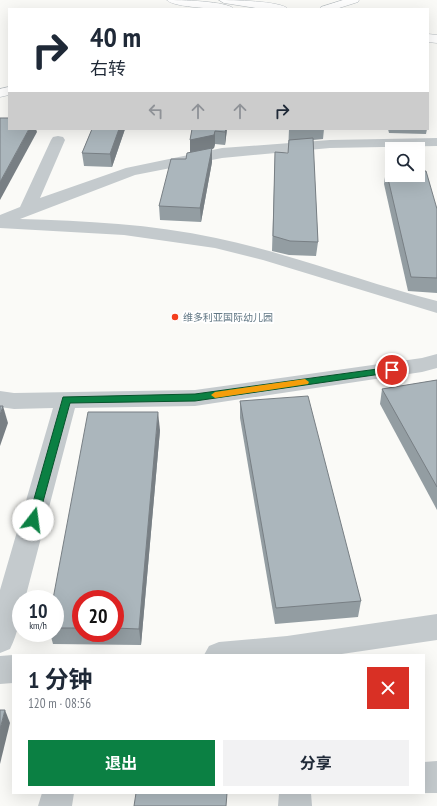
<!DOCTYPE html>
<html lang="zh">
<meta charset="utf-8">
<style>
body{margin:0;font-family:"PT Sans Narrow","Noto Sans SC",sans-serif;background:#f2f2f3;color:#1f2937;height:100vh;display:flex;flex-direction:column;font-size:15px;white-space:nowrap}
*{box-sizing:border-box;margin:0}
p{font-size:13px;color:#747a83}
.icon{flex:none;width:22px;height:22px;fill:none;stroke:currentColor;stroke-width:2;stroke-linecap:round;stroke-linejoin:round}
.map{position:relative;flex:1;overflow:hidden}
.details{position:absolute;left:12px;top:654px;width:413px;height:140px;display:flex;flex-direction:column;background:#fff;border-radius:0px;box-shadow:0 4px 16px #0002}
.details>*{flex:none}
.guide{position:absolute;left:8px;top:8px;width:421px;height:122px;border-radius:0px;box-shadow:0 4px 16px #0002;background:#fff;color:#1f2937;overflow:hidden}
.fabs{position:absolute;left:385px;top:142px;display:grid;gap:8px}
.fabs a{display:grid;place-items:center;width:40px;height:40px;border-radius:0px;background:#fff;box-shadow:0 4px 16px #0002;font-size:20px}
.speed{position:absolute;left:12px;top:590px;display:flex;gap:8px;font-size:20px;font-weight:700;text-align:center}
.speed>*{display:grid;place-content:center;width:52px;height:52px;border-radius:50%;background:#fff;box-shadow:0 4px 16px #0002;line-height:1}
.speed small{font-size:10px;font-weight:400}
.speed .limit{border:6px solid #d22;background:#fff;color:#111}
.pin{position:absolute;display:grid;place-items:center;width:34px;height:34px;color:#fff;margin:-17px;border:2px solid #fff;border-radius:50%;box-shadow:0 1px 4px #0007}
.me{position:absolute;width:44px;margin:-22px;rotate:15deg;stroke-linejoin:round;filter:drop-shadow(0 0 3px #0008)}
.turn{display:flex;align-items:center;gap:14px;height:84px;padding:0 16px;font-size:18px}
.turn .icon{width:52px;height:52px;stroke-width:2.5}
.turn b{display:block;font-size:28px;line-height:34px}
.lanes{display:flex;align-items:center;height:38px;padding:0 16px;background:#0003;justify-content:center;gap:20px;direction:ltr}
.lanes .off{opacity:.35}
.round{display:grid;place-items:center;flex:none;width:42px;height:42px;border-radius:0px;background:#f2f2f3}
.headline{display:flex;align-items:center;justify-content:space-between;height:68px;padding:0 16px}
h1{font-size:24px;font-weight:700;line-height:30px}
.cta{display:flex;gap:8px;margin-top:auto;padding:8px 16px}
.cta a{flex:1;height:46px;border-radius:0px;background:#0b8043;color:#fff;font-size:16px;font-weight:700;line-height:46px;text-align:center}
.cta a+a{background:#f2f2f3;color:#1f2937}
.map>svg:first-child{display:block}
</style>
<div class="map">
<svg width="437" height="806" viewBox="0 0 437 806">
<rect width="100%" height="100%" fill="#fafaf7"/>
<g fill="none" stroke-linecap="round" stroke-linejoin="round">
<defs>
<g id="major">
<path d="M167 0C179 0 228 1 234 9 222 9 173 8 167 0Z"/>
<path d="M219 0C231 0 282 1 288 9H262L224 3Z"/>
<path d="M343 0H359L358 2 336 9H320L321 7Z"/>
<path d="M428 34 437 35V43L428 42Z"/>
<path d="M9 87V95L0 97V89Z"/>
</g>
</defs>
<!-- major casing -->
<use href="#major" stroke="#b7bdc1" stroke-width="1"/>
<!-- minor -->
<g fill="#c4cacd" fill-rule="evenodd">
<path d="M58 136 63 137 65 140 40 198 126 168 222 148 330 140 437 138V146L330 148 222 158 135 175 20 219C85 221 152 224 216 238 291 254 363 282 437 301V313L263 260 215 248 124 235 0 228V215L20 207 51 140 53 137Z"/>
<path d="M437 354V368L422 372 195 406 75 408 25 599H21C21 617 18 633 10 649L0 653V590L53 408 14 409 0 407V391L14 393 195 390 422 358Z"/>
<path d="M437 614V640L335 655H204L209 646 219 642 287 636Z"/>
<path d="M13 655V683L0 684V656Z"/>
<path d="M437 761V793H421H424V762Z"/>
<path d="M42 793H74L72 806H38Z"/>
<path d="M279 793H311L312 806H278Z"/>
</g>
<!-- major -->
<use href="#major" fill="#fff" fill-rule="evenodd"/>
</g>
<!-- wall -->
<g fill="#939da2" fill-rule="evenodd">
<path d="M92 129H125L112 167 84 166 82 153Z"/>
<path d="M192 129H227L225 145 215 144 214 148 212 149V162L201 222 160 220 159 206 190 152V140Z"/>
<path d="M289 129H324L323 139 313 140 318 242 316 256 289 255 272 251 275 152 288 153Z"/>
<path d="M388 129H427L426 134 389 133Z"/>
<path d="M386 170 437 209V293L408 291 384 184Z"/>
<path d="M437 380V510L380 404 382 389Z"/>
<path d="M240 401 361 601 358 617 275 624 240 418Z"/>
<path d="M160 430 141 645 53 644 50 633H55V599ZM81 599H115V633H81Z"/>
</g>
<!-- shaded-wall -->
<g fill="#787f84">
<path d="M29 129H36L37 132 0 200V182Z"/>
<path d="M119 129H125L112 167 110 154Z"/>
<path d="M226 129H227L225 145V132Z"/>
<path d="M215 131V144L214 148 212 149V162L201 222 200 208 190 153V140Z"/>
<path d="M3 406 8 423 0 446V415Z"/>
<path d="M158 412 160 430 141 645 139 629Z"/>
<path d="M5 710 10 723 0 764V729Z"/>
</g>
<!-- building -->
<g fill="#abb6bc" stroke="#787f84">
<path d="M0 118H9V129H29L0 182Z"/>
<path d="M92 129H119L110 154 82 153Z"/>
<path d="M192 129H226L225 132 215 131 214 135 190 140Z"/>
<path d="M313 138 318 242 290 241 273 236 275 152 288 153 289 140Z"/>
<path d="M212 148 200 208 159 206 171 159H186L187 153Z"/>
<path d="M386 170 392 171V175H418V171H426L437 209V278L411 277Z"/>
<path d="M437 380V487L382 389Z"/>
<path d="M308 396 361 601 276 608 240 401Z"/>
<path d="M0 406H3L0 415Z"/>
<path d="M88 412H158L139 629 115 628V599H81V628H55V599H53Z"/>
<path d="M0 710H5L0 729Z"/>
<path d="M136 793H227L226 806H134Z"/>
</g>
<!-- route -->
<path fill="#0b8043" stroke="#07532c" d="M392 367 396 370 395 372 195 401 70 403 38 520 33 524 28 520 63 397 195 394Z"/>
<!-- slow -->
<path fill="#f59e0b" d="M305 379 309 382 308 384 215 398 211 395 215 392Z"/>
<!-- markers -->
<circle fill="#f43e1d" stroke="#fff" stroke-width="1.5" cx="175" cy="317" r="4"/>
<g text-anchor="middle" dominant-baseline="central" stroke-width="4" stroke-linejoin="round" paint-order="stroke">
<!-- poi labels -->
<g font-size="10" fill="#627885" stroke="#fff" text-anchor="start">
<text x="183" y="317">维多利亚国际幼儿园</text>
</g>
</g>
</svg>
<div class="fabs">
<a><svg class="icon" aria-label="search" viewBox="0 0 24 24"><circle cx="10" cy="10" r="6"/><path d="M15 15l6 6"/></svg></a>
</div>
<div class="speed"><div>10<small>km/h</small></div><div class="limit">20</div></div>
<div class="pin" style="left:392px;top:370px;background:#d93025"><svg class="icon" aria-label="arrive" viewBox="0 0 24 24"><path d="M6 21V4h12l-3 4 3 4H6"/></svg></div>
<svg class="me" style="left:33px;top:520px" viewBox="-20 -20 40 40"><circle r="19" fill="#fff"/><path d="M0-13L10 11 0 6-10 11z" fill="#0b8043"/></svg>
<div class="guide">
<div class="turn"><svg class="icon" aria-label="right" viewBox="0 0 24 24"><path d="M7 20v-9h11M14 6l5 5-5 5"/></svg><div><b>40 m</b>右转</div></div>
<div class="lanes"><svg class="icon off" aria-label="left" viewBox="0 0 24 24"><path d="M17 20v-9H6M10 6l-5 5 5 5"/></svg><svg class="icon off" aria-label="ahead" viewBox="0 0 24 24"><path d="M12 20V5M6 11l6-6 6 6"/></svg><svg class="icon off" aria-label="ahead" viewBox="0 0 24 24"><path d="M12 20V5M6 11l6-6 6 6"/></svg><svg class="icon" aria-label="right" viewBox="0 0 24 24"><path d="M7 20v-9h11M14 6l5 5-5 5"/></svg></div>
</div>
<section class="details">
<div class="headline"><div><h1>1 分钟</h1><p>120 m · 08:56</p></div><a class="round" style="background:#d93025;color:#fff"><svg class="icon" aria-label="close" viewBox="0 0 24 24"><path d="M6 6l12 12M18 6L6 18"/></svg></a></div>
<div class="cta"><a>退出</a><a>分享</a></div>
</section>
</div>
